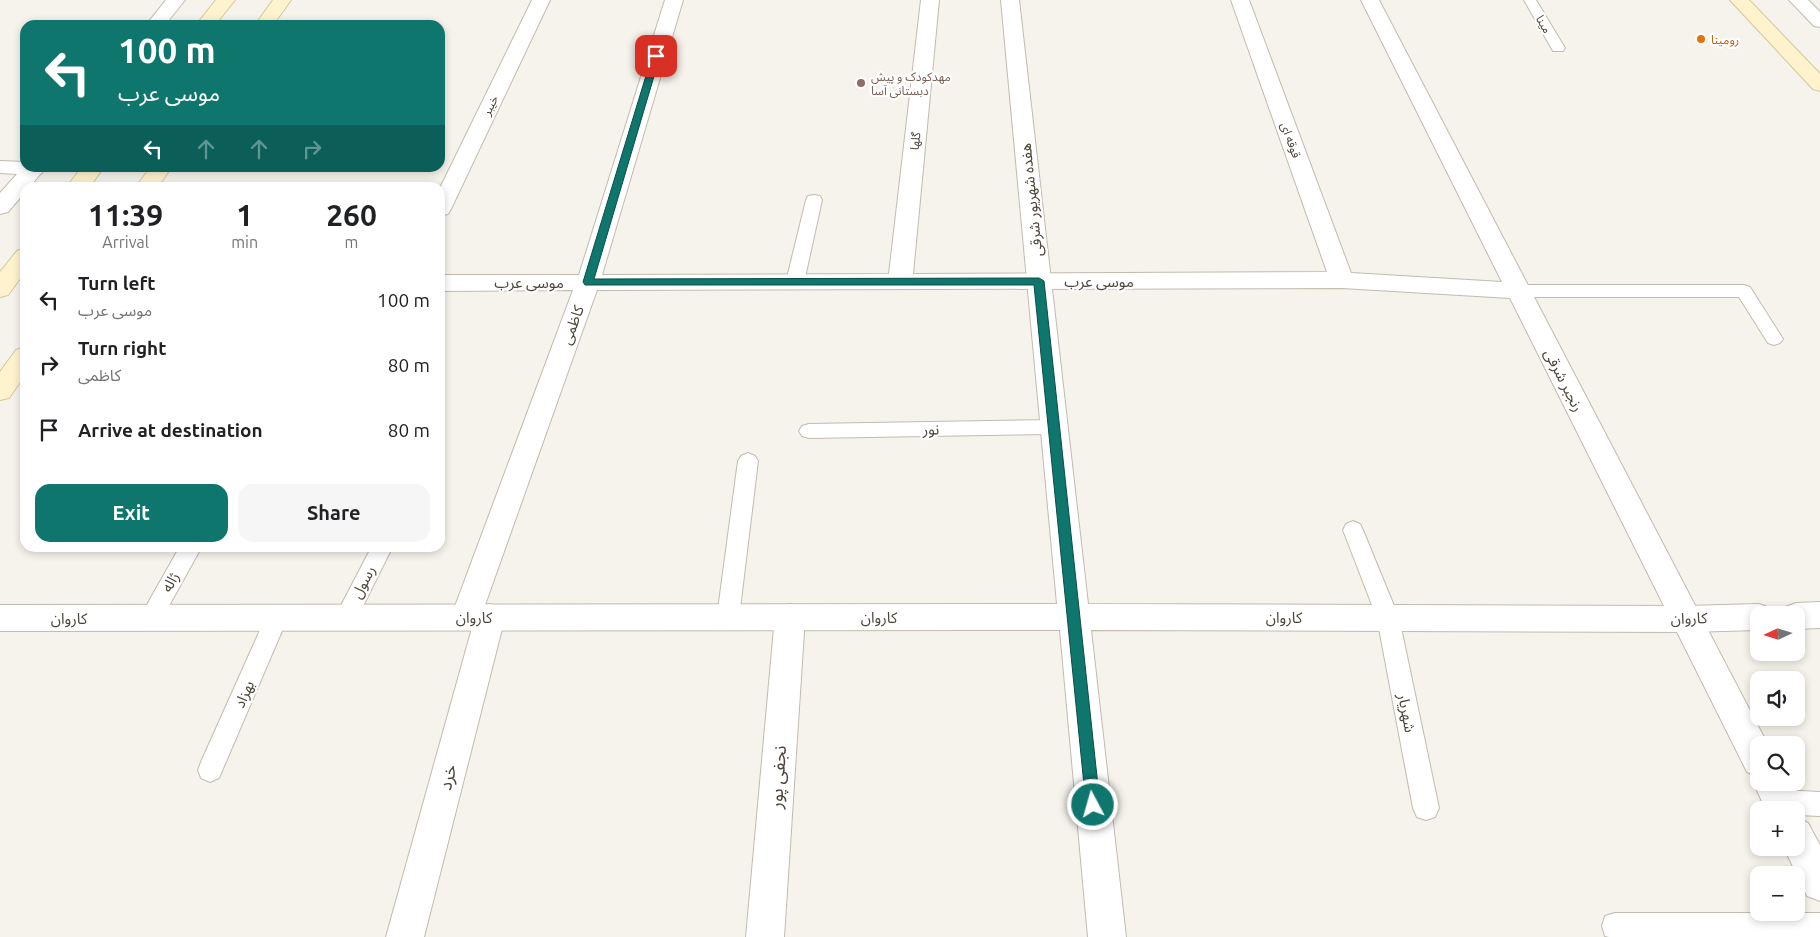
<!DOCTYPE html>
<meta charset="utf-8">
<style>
body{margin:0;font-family:Ubuntu,"Noto Sans Arabic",sans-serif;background:#f6f6f6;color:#202124;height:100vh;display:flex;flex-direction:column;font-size:19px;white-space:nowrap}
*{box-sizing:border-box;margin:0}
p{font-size:16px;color:#757577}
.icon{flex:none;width:28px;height:28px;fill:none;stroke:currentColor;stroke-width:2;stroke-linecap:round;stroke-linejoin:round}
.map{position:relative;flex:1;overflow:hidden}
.panel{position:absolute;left:20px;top:182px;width:425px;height:370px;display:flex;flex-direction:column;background:#fff;border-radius:15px;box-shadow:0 2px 8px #0003}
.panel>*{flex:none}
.guide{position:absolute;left:20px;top:20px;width:425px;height:152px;border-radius:15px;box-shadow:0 2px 8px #0003;background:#0f766e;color:#fff;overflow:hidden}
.needle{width:32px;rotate:266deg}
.buttons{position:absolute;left:1750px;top:606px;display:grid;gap:10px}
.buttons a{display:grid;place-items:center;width:55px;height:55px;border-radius:10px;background:#fff;box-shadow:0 2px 8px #0003;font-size:25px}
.pin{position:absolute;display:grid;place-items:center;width:42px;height:42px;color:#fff;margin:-21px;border-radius:10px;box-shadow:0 2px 8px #0006}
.me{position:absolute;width:55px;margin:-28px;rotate:354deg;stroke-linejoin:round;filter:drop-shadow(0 0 4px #0008)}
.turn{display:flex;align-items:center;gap:18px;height:105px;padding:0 15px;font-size:22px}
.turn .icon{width:65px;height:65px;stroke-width:2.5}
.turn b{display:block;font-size:35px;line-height:42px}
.lanes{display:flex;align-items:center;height:48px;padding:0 15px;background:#0003;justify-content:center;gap:25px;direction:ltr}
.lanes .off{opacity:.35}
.eta{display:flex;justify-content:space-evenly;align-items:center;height:85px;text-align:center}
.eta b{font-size:30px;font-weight:700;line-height:35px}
.button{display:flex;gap:10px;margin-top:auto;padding:10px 15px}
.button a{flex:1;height:58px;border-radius:15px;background:#0f766e;color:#fff;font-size:20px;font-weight:700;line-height:58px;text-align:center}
.button a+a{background:#f6f6f6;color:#202124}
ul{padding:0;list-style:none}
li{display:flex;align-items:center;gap:15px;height:65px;padding:0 15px}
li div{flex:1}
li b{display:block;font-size:19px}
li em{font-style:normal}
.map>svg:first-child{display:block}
</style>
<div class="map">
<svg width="1820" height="937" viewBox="0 0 1820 937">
<rect width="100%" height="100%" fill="#f6f3ec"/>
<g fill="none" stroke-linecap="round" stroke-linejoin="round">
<defs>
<g id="service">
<path d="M1524 0H1536L1565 48 1563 51H1553Z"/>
<path d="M814 195 820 196 822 200 804 282 801 286 795 288 789 286 786 282 806 200 808 196Z"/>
<path d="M1519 285H1744L1750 287 1783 339 1780 343 1774 345 1768 343 1739 297H1519L1513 295 1510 291 1513 287Z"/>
<path d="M1054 420 1061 422 1064 427 1061 432 1054 434 809 438 802 436 799 431 802 426 809 424Z"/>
<path d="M748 453 755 456 758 461 739 617 736 624 728 627 720 624 717 617 738 461 741 456Z"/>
<path d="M1353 521 1360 524 1363 530 1399 618 1439 808 1435 817 1426 820 1417 817 1413 808 1377 618 1343 530 1346 524Z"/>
<path d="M179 548H201L159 624 151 627 143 624 140 617Z"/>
<path d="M371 548H392L354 624 346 627 338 624 335 617Z"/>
<path d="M277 607 285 610 288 617 219 778 210 782 201 778 198 770 201 762 269 610Z"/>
<path d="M1780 790 1820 792V816L1796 815V810H1771L1767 802 1771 793Z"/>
<path d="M1615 913H1820V937H1609L1605 936 1602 926 1605 916Z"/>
</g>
<g id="minor">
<path d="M532 0H550L451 209 448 214 440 216V188Z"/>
<path d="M665 0H683L602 275 889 274 921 0H939L913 274 1327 272 1231 0H1249L1351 273 1502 282 1361 0H1379L1768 745H1759V782H1788L1801 810 1798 818 1808 823 1820 845V901L1807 896 1784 848H1796V810H1766L1753 782 1756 776 1747 772 1510 298 1342 288 597 290 485 605 490 604 501 608 505 617 424 937H386L472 628 466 630 455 626 451 617 573 290 440 291V275H579Z"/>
<path d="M1789 0H1808L1820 12V27L1814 26Z"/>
<path d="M0 161 25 162V168L44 169 41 174 33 175 0 173Z"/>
<path d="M790 604 801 608 805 617 784 937H746L775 617 779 608Z"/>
</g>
<g id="tertiary">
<path d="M166 0H185L165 25H146Z"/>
<path d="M1001 0H1019L1088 604 1687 606 1759 604 1770 608 1773 615H1759V630L1687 632 1091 630 1126 937H1088L1060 630 0 631V605L1057 604Z"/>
<path d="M25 165V168H45L29 188H25V192L8 212 0 214V193Z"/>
<path d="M1820 602V628L1796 629V615H1781L1785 607 1796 603Z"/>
</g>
<g id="secondary">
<path d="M216 0H235L215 25H196Z"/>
<path d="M273 0H291L273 25H255Z"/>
<path d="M1730 0H1749L1820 74V91L1813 89Z"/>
<path d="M81 168H103L89 188H66Z"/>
<path d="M150 168H171L157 188H135Z"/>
<path d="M25 248V272L8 295 0 297V272L17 251Z"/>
<path d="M25 347V375L9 398 0 400V372L16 350Z"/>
</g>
</defs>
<!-- service casing -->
<use href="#service" stroke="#c2bbae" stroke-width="2"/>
<!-- minor casing -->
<use href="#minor" stroke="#c2bbae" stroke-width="2"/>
<!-- tertiary casing -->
<use href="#tertiary" stroke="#c2bbae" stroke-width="2"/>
<!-- secondary casing -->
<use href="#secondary" stroke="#d6c79b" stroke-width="2"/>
<!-- service -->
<use href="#service" fill="#fff" fill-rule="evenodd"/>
<!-- minor -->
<use href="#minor" fill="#fff" fill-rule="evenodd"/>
<!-- tertiary -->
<use href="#tertiary" fill="#fff" fill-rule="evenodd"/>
<!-- secondary -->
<use href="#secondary" fill="#fff3cd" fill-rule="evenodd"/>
</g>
<!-- route -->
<path fill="#0f766e" stroke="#0a4d48" d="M656 54 660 56 594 279 1039 278 1044 281 1100 805 1098 810 1093 812 1088 810 1086 805 1034 285H585L583 282 652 56Z"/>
<!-- markers -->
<circle fill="#e8710a" stroke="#fff" stroke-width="2" cx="1701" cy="39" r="5"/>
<circle fill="#8d6e63" stroke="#fff" stroke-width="2" cx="861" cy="83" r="5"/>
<g text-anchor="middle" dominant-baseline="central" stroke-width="4.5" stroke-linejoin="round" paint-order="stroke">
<!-- far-street labels -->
<g font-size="12" fill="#4b4439" stroke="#fff">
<text transform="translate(1544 24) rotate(60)">مینا</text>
<text transform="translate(490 105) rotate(-64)">خیبر</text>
<text transform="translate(1291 140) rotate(70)">قوقه ای</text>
<text transform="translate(915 141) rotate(-84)">گلها</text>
</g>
<!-- far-food labels -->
<g font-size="12" fill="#c56008" stroke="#fff" text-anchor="start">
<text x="1711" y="39">رومینا</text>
</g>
<!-- far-education labels -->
<g font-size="12" fill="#785e54" stroke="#fff" text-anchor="start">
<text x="871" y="76">مهدکودک و پیش<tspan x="871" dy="14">دبستانی آسا</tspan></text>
</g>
<!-- street labels -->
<g font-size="15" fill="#4b4439" stroke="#fff">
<text transform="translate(1031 200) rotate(-96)">هفده شهریور شرقی</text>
<text x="1099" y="281">موسی عرب</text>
<text x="529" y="282">موسی عرب</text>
<text transform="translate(572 325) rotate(-70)">کاظمی</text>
<text transform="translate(1564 380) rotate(63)">رنجبر شرقی</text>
<text transform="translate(931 429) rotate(-1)">نور</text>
<text transform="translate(170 582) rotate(-61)">ژاله</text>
<text transform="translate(363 582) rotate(-63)">رسول</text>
<text x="474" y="617">کاروان</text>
<text x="879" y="617">کاروان</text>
<text x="1284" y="617">کاروان</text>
<text x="69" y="618">کاروان</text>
<text transform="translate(1689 618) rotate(-1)">کاروان</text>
<text transform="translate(244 694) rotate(-66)">بهزاد</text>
<text transform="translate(1407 713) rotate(79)">شهریار</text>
</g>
<!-- near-street labels -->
<g font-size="18" fill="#4b4439" stroke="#fff">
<text transform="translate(447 777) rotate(-75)">خرد</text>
<text transform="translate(777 777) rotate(-86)">نجفی پور</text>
</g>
</g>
</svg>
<div class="buttons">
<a><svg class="needle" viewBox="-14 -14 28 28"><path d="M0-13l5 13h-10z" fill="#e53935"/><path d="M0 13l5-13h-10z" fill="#757577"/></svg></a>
<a><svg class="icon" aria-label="sound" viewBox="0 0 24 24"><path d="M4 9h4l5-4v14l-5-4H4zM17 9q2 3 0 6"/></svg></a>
<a><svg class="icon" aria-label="search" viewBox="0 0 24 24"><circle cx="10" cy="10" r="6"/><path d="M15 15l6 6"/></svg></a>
<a>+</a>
<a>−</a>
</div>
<div class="pin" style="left:656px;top:56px;background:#d93025"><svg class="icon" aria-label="arrive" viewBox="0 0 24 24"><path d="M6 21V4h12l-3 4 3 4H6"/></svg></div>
<svg class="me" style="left:1093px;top:805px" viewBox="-20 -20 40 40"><circle r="17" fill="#0f766e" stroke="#fff" stroke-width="3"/><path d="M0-11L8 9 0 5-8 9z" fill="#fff"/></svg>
<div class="guide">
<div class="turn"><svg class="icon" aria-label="left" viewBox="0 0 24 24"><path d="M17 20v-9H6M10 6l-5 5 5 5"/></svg><div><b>100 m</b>موسی عرب</div></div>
<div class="lanes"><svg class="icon" aria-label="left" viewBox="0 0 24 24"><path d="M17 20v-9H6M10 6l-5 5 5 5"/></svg><svg class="icon off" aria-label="ahead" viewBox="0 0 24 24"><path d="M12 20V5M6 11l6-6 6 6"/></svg><svg class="icon off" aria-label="ahead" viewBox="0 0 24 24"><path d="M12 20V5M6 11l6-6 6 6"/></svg><svg class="icon off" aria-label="right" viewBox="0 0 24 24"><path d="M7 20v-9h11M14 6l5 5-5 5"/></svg></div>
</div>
<section class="panel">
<div class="eta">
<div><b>11:39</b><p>Arrival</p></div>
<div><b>1</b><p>min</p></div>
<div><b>260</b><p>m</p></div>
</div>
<ul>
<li><svg class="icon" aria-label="left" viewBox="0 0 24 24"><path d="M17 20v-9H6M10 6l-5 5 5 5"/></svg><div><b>Turn left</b><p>موسی عرب</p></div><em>100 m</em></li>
<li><svg class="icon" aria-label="right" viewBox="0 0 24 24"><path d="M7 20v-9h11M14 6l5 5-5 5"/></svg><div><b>Turn right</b><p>کاظمی</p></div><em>80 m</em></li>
<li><svg class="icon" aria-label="arrive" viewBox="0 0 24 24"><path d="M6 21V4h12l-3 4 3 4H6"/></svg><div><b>Arrive at destination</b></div><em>80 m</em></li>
</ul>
<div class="button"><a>Exit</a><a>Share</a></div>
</section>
</div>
